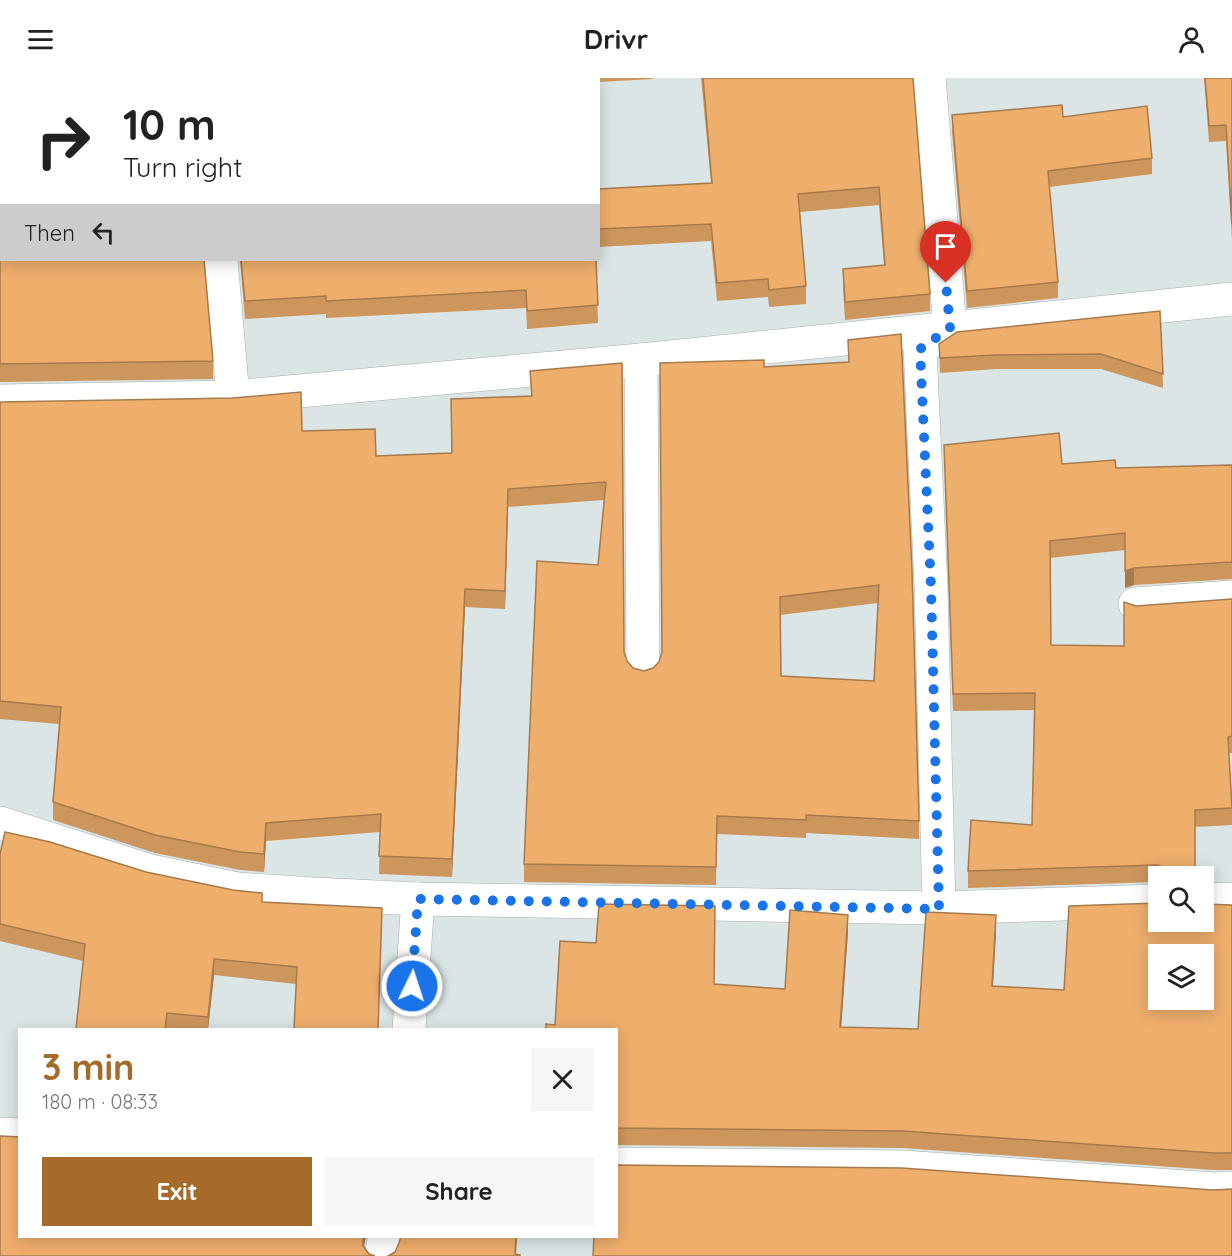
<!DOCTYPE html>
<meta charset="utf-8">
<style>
body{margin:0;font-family:Quicksand,sans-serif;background:#f6f6f6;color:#222;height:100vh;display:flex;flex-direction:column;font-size:22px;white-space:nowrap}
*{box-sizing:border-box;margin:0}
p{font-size:20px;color:#767676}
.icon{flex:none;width:33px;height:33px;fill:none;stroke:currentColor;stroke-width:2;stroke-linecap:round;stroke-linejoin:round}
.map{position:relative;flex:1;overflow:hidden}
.details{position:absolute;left:18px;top:950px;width:600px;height:210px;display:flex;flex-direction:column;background:#fff;border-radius:0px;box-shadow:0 3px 15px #0003}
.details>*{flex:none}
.top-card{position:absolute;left:0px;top:0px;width:600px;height:183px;box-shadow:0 3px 15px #0003;background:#fff;color:#222;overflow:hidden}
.tools{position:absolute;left:1148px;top:788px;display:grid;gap:12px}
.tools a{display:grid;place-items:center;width:66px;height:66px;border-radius:0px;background:#fff;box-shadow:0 3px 15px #0003;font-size:30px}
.pin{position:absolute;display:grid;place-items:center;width:51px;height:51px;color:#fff;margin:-62px -26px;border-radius:50% 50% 50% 0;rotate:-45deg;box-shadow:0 0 6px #0007}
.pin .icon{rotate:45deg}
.me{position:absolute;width:66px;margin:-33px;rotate:4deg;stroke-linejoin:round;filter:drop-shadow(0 0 4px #0008)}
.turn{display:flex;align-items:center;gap:21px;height:126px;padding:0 24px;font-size:27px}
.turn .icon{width:78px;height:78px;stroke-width:2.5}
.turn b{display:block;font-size:42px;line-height:51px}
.then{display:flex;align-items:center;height:57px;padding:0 24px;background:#0003;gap:12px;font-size:22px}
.round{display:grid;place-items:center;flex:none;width:63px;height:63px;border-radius:0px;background:#f6f6f6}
.head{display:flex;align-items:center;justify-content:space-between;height:102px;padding:0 24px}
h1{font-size:36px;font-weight:800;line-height:45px;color:#a56b2a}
.primary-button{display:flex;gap:12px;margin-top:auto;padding:12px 24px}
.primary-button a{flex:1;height:69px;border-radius:0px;background:#a56b2a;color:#fff;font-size:24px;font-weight:800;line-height:69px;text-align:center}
.primary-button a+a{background:#f6f6f6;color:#222}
header{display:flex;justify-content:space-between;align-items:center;height:78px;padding:0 24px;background:#fff;font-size:27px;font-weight:800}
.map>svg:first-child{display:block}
</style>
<header><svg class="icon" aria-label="menu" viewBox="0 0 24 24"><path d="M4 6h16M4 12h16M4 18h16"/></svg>Drivr<svg class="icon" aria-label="person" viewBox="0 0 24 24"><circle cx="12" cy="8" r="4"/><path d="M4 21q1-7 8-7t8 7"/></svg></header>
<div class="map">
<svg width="1232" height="1178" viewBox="0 0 1232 1178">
<rect width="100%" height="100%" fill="#dbe5e5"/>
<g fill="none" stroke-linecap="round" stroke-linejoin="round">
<defs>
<g id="minor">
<path d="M204 0V2"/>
<path d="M929 0 950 250 920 271 931 509 939 830"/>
<path d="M103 2 140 0"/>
<path d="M0 6H2"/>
<path d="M221 182 233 319"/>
<path d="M641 282 643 592"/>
<path d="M0 323 233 319 641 282 1232 221"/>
<path d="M1135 526 1232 519"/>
<path d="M0 745 150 793 237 811 313 816 418 821 939 830 1158 823"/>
<path d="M1203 822 1232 821"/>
<path d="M409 951 418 821"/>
<path d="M0 1056 20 1057"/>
<path d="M616 1086 903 1089 1214 1111 1232 1110"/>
<path d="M381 1178 385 1158"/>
</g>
</defs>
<!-- minor casing -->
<use href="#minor" stroke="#a5afae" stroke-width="34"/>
<!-- minor -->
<use href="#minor" stroke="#fff" stroke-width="33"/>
</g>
<!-- wall -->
<g fill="#cd965d" fill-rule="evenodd">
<path d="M545 0H653V1L598 4V2H545Z"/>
<path d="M701 0H913L930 216V233L845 242 843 209V191L884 187 879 127 800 134 806 208V226L769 229 768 219 717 223 711 163 598 169V111L711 105Z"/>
<path d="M1204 0H1232V162L1226 63 1209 64Z"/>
<path d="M952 37 1063 39 1152 80V96L1049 109 1058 204V220L967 230 952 54Z"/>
<path d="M0 122 213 283V301L0 304Z"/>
<path d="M240 182H596L598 245 527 251 526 230 326 240V236L245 241Z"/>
<path d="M1160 233 1163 310 1101 291H996L940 295 939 266Z"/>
<path d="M848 262 919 743V761L806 755V760L717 756 716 807 524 804V786L598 487 604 422 508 429 505 531 465 529 452 799 379 796 380 754 266 763 264 794 240 792 155 775 53 742V724L59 646 0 641V324L302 353 376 378 451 375V321L531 318 530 293 622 285 624 574 627 583 633 590 644 593 653 590 659 584 764 289 848 284ZM878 525 874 603 781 598 780 537Z"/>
<path d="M944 367 1062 386 1116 390 1232 387V501L1134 507 1125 510V472L1050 480 1051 567 1124 568 1136 528 1232 521V675H1229L1232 721V747L1195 749V798H1158V804L968 810V793L1032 747 1034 632 953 633Z"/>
<path d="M0 776 146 794 262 824 382 847 378 951H294L296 906 214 897 208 951H72H76L83 883 0 863Z"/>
<path d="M1232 827V1092H1214L903 1070 616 1067V951L555 947 714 907 785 911 848 854 841 949 918 951 996 854 993 908 1064 912Z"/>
</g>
<!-- shaded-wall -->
<g fill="#a77a4c">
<path d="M508 411V429L505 531V513Z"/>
<path d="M1134 490V507L1125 510V493Z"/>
<path d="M465 511V529L452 799V781Z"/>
<path d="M1195 732V798H1186Z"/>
<path d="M266 745V763L264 794V776Z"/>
<path d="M848 837V854L840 966V949Z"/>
<path d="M996 837V854L992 925V908Z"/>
<path d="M214 881V897L208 951V939Z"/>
<path d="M363 1158H366L363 1174Z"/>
<path d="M516 1158H517L516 1178H515Z"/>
</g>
<!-- building -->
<g fill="#eeae6c" stroke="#a77a4c" stroke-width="1.5" fill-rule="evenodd">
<path d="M55 0H94L97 2H55Z"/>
<path d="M222 0H449V2H223Z"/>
<path d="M703 0H913L930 216 845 224 843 191 885 187 879 109 798 116 806 208 769 212 768 201 717 205 711 146 598 151V111L712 105Z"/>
<path d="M1205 0H1232V146L1226 47 1209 48Z"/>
<path d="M1062 27 1063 39 1147 28 1152 80 1048 93 1058 204 967 213 952 37Z"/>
<path d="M0 122H2V182H204L213 283 0 286Z"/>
<path d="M241 182H596L598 227 527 233 526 212 326 223V218L245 223Z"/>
<path d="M1160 233 1163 296 1101 276 996 277 940 280 939 266 957 254Z"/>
<path d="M901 256 912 492 919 743 806 737V742L717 738 716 789 524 786 537 483 598 487 606 404 508 411 505 513 465 511 452 781 379 778 381 736 266 745 264 776 240 774 155 757 53 724 61 629 0 623V324L233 320 301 314 302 353 375 351 376 378 452 375 451 321 532 318 530 293 622 285 624 574 627 583 633 590 644 593 653 590 659 584 662 574 660 285 764 282V289L849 284 848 262ZM879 507 874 603 781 598 780 519Z"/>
<path d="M1059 355 1062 386 1115 382 1116 390 1232 387V484L1134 490 1125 493V455L1050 463 1051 567 1124 568V524L1136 528 1232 521V658L1228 659 1232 730 1195 732V789L1187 796 1186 798H1175L1167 790 1157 787 968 793 971 742 1032 747 1035 615 953 616 944 367Z"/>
<path d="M5 754 50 764 146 794 233 812 262 815V824L382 830 378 951H294L297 889 214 881 208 939 167 935 165 951H72H76L85 866 0 846V776Z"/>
<path d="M1158 825V843H1203V826L1232 827V1075H1214L903 1053 616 1050V951H546V946L555 947 560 863 596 865 599 826 715 828 714 906 785 911 790 832 848 837 840 949 918 951 926 834 996 837 992 908 1064 912 1069 828ZM1158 876H1203V921H1158Z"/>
<path d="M0 1058 20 1059V1158H363V1168L369 1176 375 1178H0Z"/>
<path d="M616 1087 902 1090 1213 1112 1232 1111V1178H593L594 1158H616Z"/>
<path d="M401 1158H516L515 1176 520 1177V1178H388L395 1174 399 1165Z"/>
</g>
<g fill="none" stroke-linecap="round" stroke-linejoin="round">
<!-- route -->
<path stroke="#1a73e8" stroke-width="10" stroke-dasharray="0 18" d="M412 908 418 821 939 831 931 509 920 271 950 250 946 205"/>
</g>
</svg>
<div class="tools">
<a><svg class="icon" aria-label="search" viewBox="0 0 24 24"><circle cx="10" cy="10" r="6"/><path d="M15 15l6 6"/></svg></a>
<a><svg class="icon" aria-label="layers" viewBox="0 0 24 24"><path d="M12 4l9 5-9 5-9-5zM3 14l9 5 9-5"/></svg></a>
</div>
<div class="pin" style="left:946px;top:205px;background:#d93025"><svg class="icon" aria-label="arrive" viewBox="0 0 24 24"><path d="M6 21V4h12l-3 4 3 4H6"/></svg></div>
<svg class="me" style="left:412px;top:908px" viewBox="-20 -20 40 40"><circle r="17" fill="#1a73e8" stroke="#fff" stroke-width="3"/><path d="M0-11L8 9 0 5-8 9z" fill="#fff"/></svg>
<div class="top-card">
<div class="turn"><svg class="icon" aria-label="right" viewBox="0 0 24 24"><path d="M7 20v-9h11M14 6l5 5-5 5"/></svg><div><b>10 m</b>Turn right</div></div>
<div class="then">Then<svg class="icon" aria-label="left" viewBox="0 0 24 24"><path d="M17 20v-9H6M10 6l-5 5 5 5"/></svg></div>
</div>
<section class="details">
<div class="head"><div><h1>3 min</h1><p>180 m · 08:33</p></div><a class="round"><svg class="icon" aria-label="close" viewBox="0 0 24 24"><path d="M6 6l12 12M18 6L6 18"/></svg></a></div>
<div class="primary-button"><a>Exit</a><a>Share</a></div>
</section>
</div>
